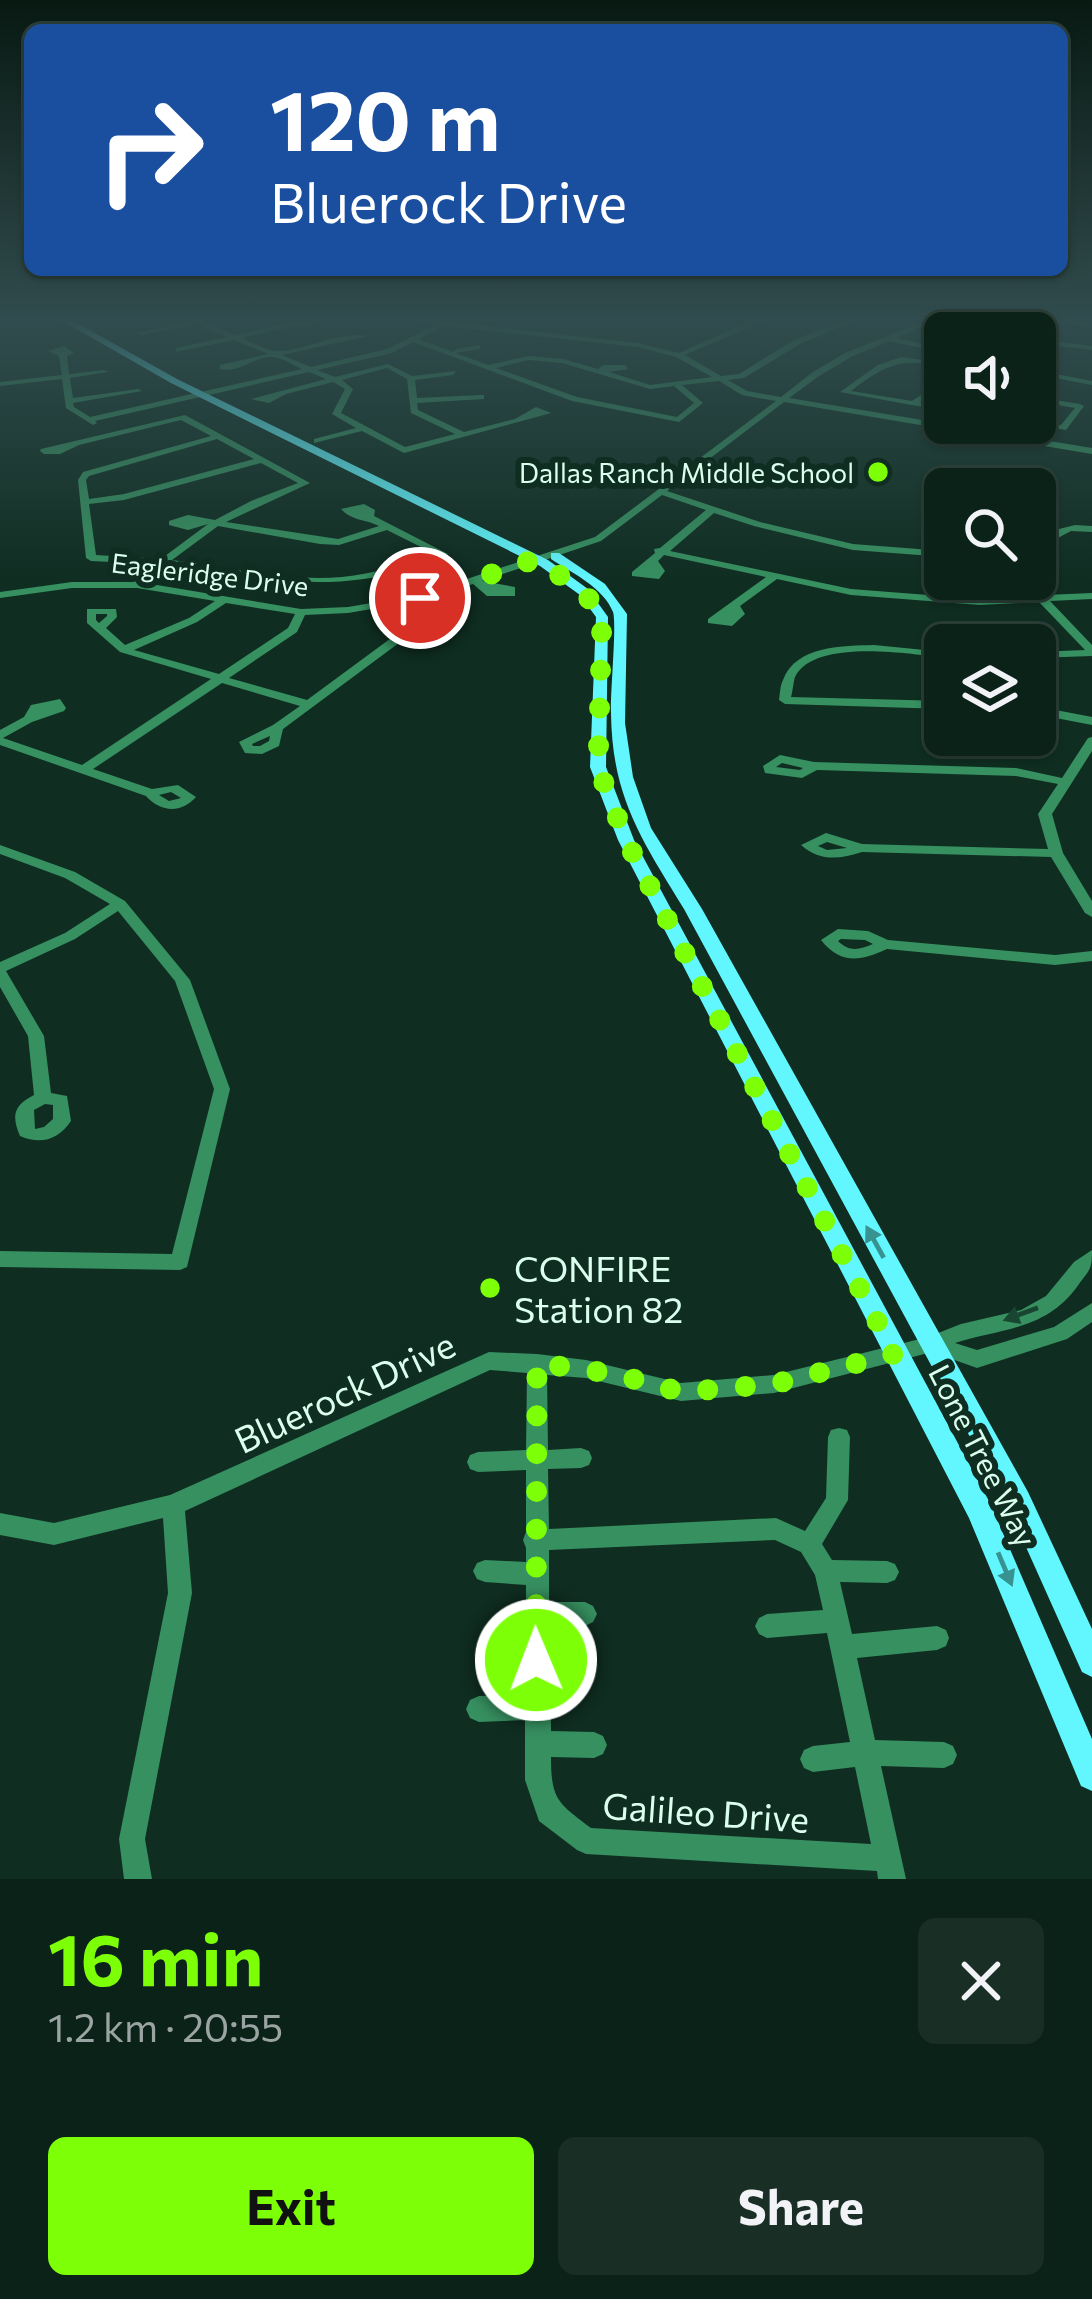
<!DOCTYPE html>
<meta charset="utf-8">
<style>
body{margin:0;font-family:Commissioner,sans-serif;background:#192f26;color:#f1f3f6;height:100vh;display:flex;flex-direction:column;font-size:45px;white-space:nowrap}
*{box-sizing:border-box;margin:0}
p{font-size:39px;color:#9aa4a2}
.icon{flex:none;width:66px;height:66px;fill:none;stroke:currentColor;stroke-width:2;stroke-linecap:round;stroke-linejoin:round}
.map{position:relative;height:1879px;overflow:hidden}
.drawer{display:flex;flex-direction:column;background:#0b2219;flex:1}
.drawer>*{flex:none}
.banner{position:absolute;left:24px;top:24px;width:1044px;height:252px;border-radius:18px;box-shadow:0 3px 9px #0004,0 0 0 3px #2b3f38;background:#1a4fa0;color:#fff;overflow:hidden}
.fabs{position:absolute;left:924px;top:312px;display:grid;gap:24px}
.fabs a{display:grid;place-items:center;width:132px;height:132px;border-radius:18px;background:#0b2219;box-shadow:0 3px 9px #0004,0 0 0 3px #2b3f38;font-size:60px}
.pin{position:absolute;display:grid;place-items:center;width:102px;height:102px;color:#fff;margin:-51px;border:6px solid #fff;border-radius:50%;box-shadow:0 3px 12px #0007}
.me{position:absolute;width:132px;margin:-66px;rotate:359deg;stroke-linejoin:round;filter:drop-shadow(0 0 9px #0008)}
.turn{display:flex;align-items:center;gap:42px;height:252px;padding:0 48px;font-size:54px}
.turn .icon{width:156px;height:156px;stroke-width:2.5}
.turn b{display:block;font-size:84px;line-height:102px}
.round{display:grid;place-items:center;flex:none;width:126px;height:126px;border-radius:18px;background:#192f26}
.head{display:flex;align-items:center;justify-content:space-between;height:204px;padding:0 48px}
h1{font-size:72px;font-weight:700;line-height:90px;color:#7dff07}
.button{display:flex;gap:24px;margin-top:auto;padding:24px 48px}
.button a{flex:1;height:138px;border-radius:18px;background:#7dff07;color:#111;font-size:48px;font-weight:700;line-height:138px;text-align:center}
.button a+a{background:#192f26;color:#f1f3f6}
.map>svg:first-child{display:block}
</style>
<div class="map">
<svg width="1092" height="1879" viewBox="0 0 1092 1879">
<rect width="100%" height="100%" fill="#0f2d21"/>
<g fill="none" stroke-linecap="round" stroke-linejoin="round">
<!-- minor -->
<g fill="#369060" fill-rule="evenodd">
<path d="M188 319 205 320V323L235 335 300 320 316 322 314 325 294 328 291 326 241 338C253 342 267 352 279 351 309 350 338 330 368 336L282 355 311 367 387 349 436 325 401 319H427L638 343 679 353 751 321 768 319 685 355 721 376 739 374 794 340 849 319H859L800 344 744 378 728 380 747 391 781 397 813 372 845 353 930 319H940L896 338 945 349V353L889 341 851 357 819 376 789 398 1092 448V454L784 402 667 491 760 522 853 544 945 551V557L853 550 754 526 714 513 670 551 851 589 980 599 1033 596 1018 579H1029L1045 595 1092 593V599L1050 601 1092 645V656L1035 658V652L1085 650 1039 602 980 605 851 595 777 579 740 606 745 614 732 626 708 623V619L766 577 664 555 658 561 665 571 659 579 632 576V572L655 553 654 549 660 548 706 510 662 495 601 541 482 581 515 587V596H487L473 584 424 600 400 605 417 622 411 634 283 729 279 746 262 754 245 753 239 742 273 725 300 706 222 683 93 769 152 789 178 785 196 797C181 814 160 812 146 796L0 745V730L24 717 31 705 60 699 66 708 64 711 32 722 3 738 82 765 211 679 120 652 87 623V609H116L117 617 106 628 125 645 189 618 215 601 137 588H72L0 598V592L72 582H134L155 564 91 561 86 558 78 480 83 472 211 436 181 420 79 445 60 454H44L40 451 41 449 185 415 310 483 226 522 338 539 379 526C365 519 352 521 341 509L364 504 375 510 374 516 448 554C435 561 420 566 405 570 322 595 248 575 165 565L145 583 301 609 348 607 418 595 595 537 776 401 742 395 719 381 682 385 703 403 679 422 572 401 413 342 392 353 317 370 335 377 388 364 412 376 456 371 453 375 415 380 417 398 481 395H484V399L417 403 418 410 464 432 515 419 536 407 551 413 404 453 362 431 314 443V439L356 428 332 414 345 389 333 382 286 394 269 403 251 399 326 379 309 372 95 421 97 423 93 425 66 408 62 379 0 386V382L62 375 59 356 48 351 64 346 74 353 67 356 69 374 104 370 108 372 70 378 73 398 138 389 142 391 73 403 74 407 90 417 302 369C293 365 281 357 272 357 251 357 242 373 220 369V365L268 354 234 340 176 352V348L227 337 197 324 141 335 137 333 191 321ZM444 326 638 347 676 357 712 377 650 385 609 372 628 369 625 365H603L598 369 563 359 529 356 488 365 456 353 480 349V345L456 349 453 352 418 339ZM529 360 562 363 650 389 674 386 694 403 677 417 577 397 496 368ZM387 368 407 379 411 413 455 434 405 447 341 413 353 389 342 380ZM217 439 254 459 124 494 89 499 86 480 89 476ZM261 463 298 483 251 501 215 520 188 515 169 521V525L188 530 208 524 161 559 96 555 89 504 124 500ZM218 526 320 544 339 545 387 530 435 554C405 564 374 574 342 577 286 582 228 567 172 560ZM226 603 295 614 288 628 219 674 134 650 197 622ZM389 606 406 623 402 630 307 700 229 678 297 632 305 615 348 613ZM96 614H107V616L99 623 96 620ZM270 736 269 741 260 746H253L252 744ZM171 792 181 798 169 801 159 795Z"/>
<path d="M626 319H668L665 321Z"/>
<path d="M991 319H999L984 331 960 333 980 328Z"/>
<path d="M1084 319 1089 326 1067 324 1070 320Z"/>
<path d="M1035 339 1092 346V350L1035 343Z"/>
<path d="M901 357 945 363V367C901 357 886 364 851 391L912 401 945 379V385L920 402 945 407V411L840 392 878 365Z"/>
<path d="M1035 370 1092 381V385L1035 374Z"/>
<path d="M1035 397 1080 404 1084 406 1066 430 1034 425 1030 423H1035V421L1061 425 1075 408 1035 401Z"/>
<path d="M1075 525 1092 526V532L1071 531 1035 550V543L1059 529Z"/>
<path d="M874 645 945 652V658C910 654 815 638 795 677 794 679 792 695 791 697L945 701V709L785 704 779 700C780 693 780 686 783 680 796 645 844 646 874 645Z"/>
<path d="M1035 706 1092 717V725L1035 714Z"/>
<path d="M1092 737V751L1052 814 1063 853 1092 901V917L1085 913 1051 857 862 852C840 859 820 862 801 845L826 833 862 844 1048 849 1038 814 1058 784 1016 776 817 770 802 778 765 773 763 766 780 755 814 762 1016 768 1062 778 1088 738ZM782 763 803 768 800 770 776 767ZM827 842 847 848 827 850 818 846Z"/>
<path d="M0 845 75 872 125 901 190 980 230 1089 187 1267 180 1270 0 1267V1251L172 1254 214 1089 175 981 118 911 75 939 6 971 44 1036 51 1093 67 1096 71 1121C58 1140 41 1145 20 1136 11 1115 14 1105 34 1095L28 1036 0 987V962L65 933 110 904 65 878 0 854ZM45 1104 53 1105V1119L44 1127 35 1129 34 1110Z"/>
<path d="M838 929 868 931 888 940 1055 955 1092 951V961L1055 965 887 949C861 961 841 965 821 940ZM841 939 865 940 873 944C859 950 849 952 838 941Z"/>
<path d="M1092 1250C1092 1270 1090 1269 1079 1284 1047 1330 1004 1328 955 1343L977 1350 1054 1327 1092 1303V1322L1067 1339 977 1368 932 1352 774 1393 681 1401 586 1378 547 1375 548 1450 581 1448 589 1451 592 1458 589 1465 581 1468 548 1469 549 1529 776 1518 805 1531 826 1498 828 1437 831 1430 839 1428 847 1430 850 1437 848 1500 822 1544 832 1560 887 1561 895 1564 899 1572 895 1580 887 1583 840 1582 852 1634 937 1626 946 1630 949 1638 946 1646 937 1650 857 1658 875 1740 944 1742 953 1746 957 1755 953 1764 944 1768 881 1766 906 1879H878L877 1871 586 1854 577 1850 539 1821 525 1780V1720L479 1722 470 1718 466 1709 470 1700 479 1696 525 1695 526 1620 523 1614 526 1608V1585L485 1582 477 1579 473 1571 477 1563 485 1560 526 1562V1548L523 1540 526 1532V1470L478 1472 470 1469 467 1462 470 1455 478 1452 526 1450 527 1373 490 1370 185 1511 192 1593 145 1839 152 1879H124L119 1839 168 1593 163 1518 54 1545 0 1535V1513L54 1523 170 1495 489 1352 537 1354 586 1360 681 1383 774 1375 928 1337 961 1324 1021 1310 1046 1296 1074 1262ZM775 1540 801 1552 815 1575 823 1610 767 1614 759 1618 755 1626 759 1634 767 1638 827 1633 850 1742 813 1746 804 1750 800 1759 804 1768 813 1772 855 1767 871 1844 591 1828C558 1803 551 1800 551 1757L594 1758 603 1754 607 1745 603 1736 594 1732 551 1731 550 1626H585L593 1622 597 1614 593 1606 585 1602H549V1550Z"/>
</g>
<!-- major -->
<g fill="#62f7ff" fill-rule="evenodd">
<path d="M59 319H70L177 379 548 560 588 589 608 617 606 767 634 840 990 1503 1092 1739V1791L1081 1786 969 1518 618 840 590 767 596 617 580 595 540 566 171 383Z"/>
<path d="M551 553H559L605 584 627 614 625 723 633 777 651 828 702 909 1028 1492 1092 1629V1677L1082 1672 1009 1509 684 909C642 840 612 798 611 713 610 695 617 623 613 612 603 587 572 573 551 559Z"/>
</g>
</g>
<!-- one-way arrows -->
<defs><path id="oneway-solid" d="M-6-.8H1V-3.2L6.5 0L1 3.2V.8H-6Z" transform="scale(3)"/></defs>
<g fill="#389290">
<use href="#oneway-solid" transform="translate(875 1242) rotate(-119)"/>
<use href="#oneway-solid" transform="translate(1005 1569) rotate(67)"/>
</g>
<use fill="#194631" href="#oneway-solid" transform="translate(1021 1314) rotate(160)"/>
<!-- sky -->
<linearGradient id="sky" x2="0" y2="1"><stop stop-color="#081912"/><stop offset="0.55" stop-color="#314c4e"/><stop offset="1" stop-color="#314c4e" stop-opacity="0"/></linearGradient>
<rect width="1092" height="582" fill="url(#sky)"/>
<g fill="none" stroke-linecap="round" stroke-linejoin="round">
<!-- route -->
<path stroke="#7dff07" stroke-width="21" stroke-dasharray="0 37.8" d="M420 598 536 559 584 592 602 617 598 767 626 840 894 1354 774 1384 681 1392 615 1374 537 1363 536 1660"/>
</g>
<!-- markers -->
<g fill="#7dff07" stroke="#0f2d21" stroke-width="4.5">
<circle cx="878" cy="472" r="12"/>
<circle cx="490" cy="1288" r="12"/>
</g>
<g text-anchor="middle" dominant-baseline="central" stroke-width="12" stroke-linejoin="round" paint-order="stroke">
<!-- far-poi labels -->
<g font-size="27" fill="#dbffef" stroke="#0f2d21" text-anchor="end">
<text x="854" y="472">Dallas Ranch Middle School</text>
</g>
<!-- far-street labels -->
<g font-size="27" fill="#dbffef" stroke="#0f2d21">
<text transform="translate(210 574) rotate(7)">Eagleridge Drive</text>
</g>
<!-- street labels -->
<g font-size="30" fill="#dbffef" stroke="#0f2d21">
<text transform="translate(984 1455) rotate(63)">Lone Tree Way</text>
</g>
<!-- near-poi labels -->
<g font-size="36" fill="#dbffef" stroke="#0f2d21" text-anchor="start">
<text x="514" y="1267">CONFIRE<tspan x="514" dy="41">Station 82</tspan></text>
</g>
<!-- near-street labels -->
<g font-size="36" fill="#dbffef" stroke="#0f2d21">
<text transform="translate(344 1391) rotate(-25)">Bluerock Drive</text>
<text transform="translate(706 1811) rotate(4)">Galileo Drive</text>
</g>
</g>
</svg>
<div class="fabs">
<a><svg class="icon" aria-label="sound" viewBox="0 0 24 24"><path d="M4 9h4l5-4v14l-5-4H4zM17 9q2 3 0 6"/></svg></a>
<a><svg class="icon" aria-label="search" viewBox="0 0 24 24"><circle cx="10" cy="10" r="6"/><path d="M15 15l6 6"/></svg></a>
<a><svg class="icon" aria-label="layers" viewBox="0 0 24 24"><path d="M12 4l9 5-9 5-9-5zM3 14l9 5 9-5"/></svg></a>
</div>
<div class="pin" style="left:420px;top:598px;background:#d93025"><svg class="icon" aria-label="arrive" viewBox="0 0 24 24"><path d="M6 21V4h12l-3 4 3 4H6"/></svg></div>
<svg class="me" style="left:536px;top:1660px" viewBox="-20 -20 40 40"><circle r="17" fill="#7dff07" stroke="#fff" stroke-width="3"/><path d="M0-11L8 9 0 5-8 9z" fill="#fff"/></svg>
<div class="banner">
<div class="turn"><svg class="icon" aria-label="right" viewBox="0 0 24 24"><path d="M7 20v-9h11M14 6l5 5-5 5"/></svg><div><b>120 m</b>Bluerock Drive</div></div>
</div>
</div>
<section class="drawer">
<div class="head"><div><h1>16 min</h1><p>1.2 km · 20:55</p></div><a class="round"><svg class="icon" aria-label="close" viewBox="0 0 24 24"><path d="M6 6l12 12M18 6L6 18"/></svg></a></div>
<div class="button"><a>Exit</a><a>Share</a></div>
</section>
